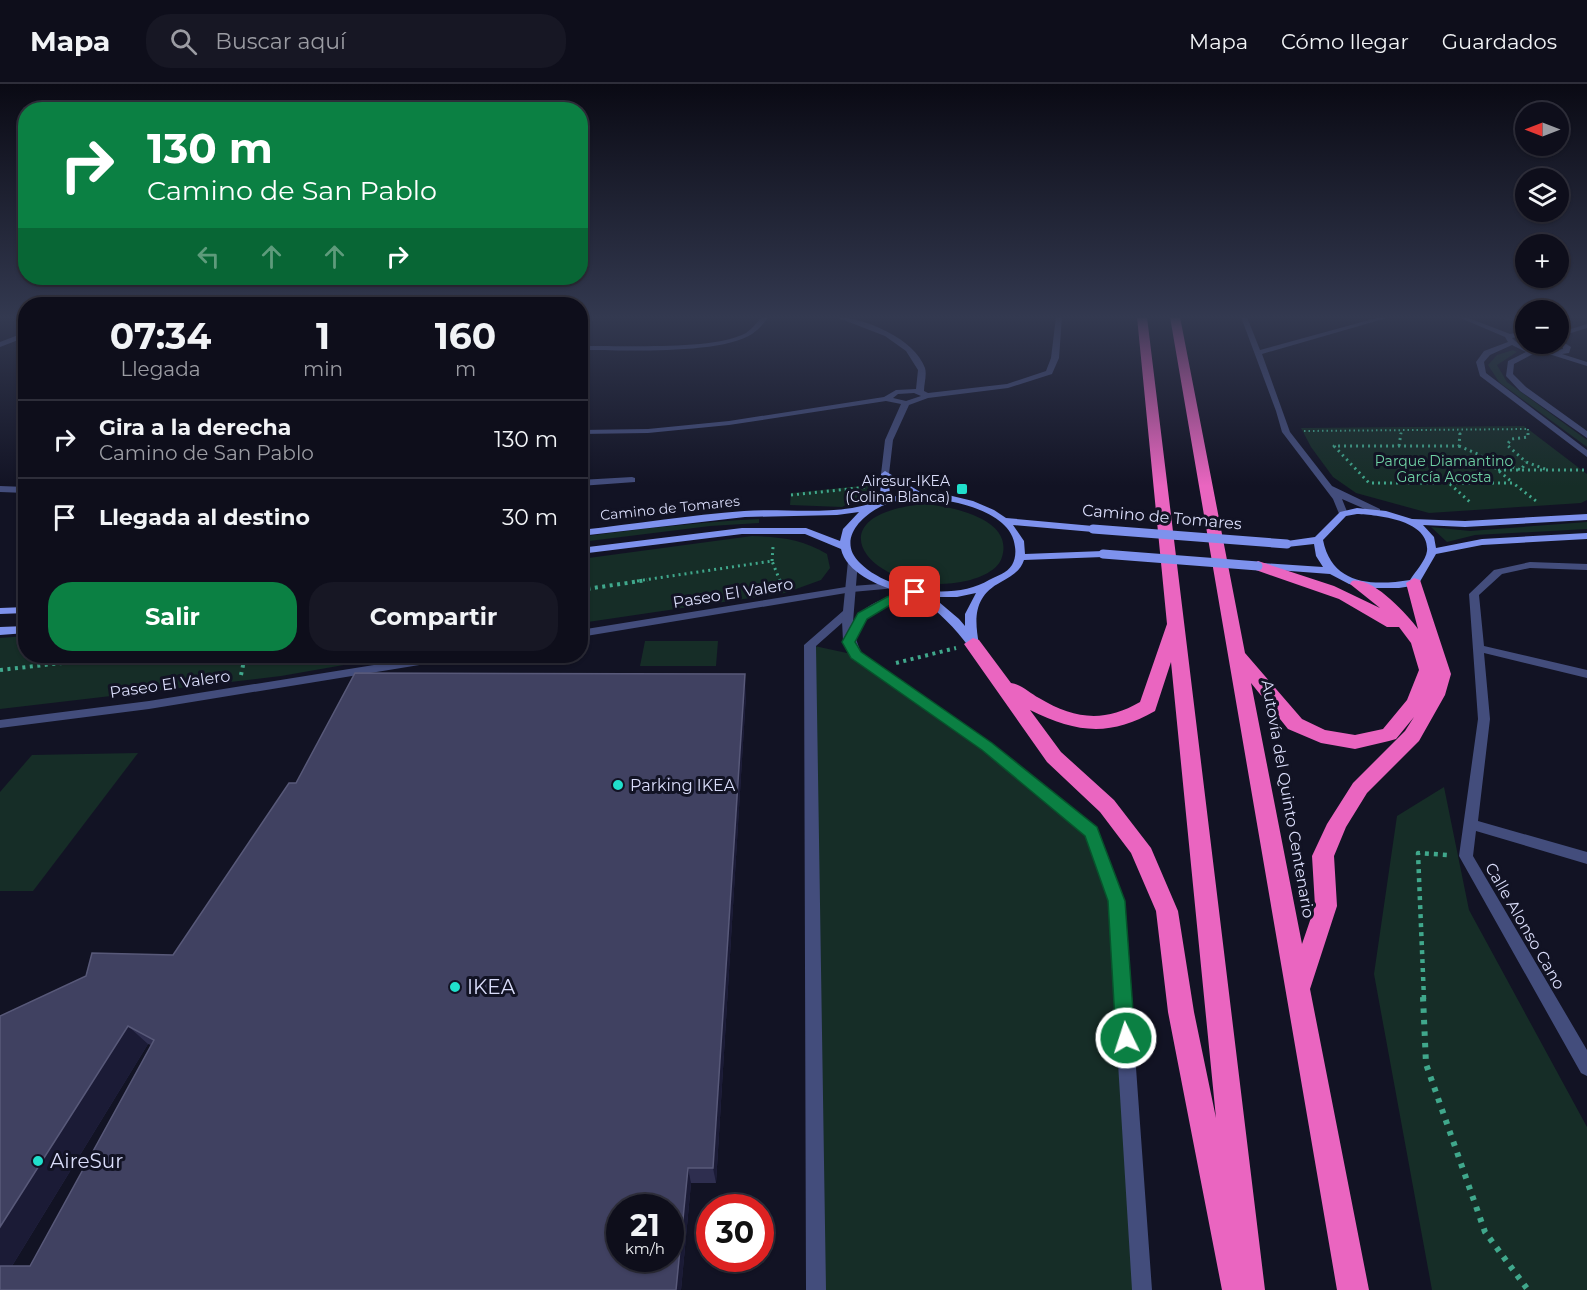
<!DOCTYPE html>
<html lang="es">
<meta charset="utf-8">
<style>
body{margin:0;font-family:Montserrat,sans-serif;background:#171724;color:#f1f3f6;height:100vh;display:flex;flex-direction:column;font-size:22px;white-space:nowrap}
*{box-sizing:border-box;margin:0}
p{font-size:20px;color:#9b9ca3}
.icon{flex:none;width:33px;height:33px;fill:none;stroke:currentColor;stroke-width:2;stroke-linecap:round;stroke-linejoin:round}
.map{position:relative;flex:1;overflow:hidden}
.side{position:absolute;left:18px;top:213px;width:570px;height:366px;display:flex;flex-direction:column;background:#0e0e1b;border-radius:24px;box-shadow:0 2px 4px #0004,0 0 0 2px #2e2e3a}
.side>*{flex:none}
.guide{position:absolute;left:18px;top:18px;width:570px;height:183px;border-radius:24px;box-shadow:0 2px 4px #0004,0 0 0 2px #2e2e3a;background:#0b8043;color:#fff;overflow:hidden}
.needle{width:39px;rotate:270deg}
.controls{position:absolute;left:1515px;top:18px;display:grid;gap:12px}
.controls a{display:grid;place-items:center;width:54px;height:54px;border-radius:50%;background:#0e0e1b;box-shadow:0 2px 4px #0004,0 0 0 2px #2e2e3a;font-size:30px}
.speed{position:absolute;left:606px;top:1110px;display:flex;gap:12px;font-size:30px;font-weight:700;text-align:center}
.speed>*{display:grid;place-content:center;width:78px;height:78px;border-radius:50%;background:#0e0e1b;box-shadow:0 2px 4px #0004,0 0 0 2px #2e2e3a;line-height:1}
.speed small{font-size:15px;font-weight:400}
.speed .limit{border:9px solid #d22;background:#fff;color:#111}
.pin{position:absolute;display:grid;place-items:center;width:51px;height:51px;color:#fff;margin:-26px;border-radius:12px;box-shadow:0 3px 9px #0006}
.me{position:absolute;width:66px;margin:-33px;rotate:356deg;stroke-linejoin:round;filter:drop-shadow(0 0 4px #0008)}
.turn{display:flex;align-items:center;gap:21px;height:126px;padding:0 30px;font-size:27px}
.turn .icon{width:78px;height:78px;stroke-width:2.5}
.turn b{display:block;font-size:42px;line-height:51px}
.lanes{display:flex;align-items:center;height:57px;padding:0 30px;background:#0003;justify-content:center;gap:30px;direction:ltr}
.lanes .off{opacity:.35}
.eta{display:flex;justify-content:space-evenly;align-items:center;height:102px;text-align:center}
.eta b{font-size:36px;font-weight:700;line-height:42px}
.cta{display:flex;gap:12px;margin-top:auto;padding:12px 30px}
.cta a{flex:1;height:69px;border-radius:24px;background:#0b8043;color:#fff;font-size:24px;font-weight:700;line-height:69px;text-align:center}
.cta a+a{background:#171724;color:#f1f3f6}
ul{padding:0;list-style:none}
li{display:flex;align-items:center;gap:18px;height:78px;padding:0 30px;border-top:2px solid #2e2e3a}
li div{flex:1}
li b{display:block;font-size:22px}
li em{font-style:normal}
header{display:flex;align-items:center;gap:36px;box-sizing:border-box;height:84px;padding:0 30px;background:#0e0e1b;border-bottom:2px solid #2e2e3a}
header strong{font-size:28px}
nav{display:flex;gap:33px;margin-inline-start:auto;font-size:21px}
.search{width:420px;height:54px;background:#171724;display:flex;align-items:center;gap:15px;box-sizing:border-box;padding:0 21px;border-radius:24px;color:#9b9ca3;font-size:22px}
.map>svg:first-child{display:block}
</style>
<header>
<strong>Mapa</strong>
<div class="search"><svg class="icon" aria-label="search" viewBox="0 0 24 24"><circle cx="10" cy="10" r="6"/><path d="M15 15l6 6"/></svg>Buscar aquí</div>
<nav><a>Mapa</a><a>Cómo llegar</a><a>Guardados</a></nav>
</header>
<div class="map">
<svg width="1587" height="1206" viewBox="0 0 1587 1206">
<rect width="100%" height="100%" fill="#121324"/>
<!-- green -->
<g fill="#162d27">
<path d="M1513 266 1517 268 1497 281 1507 298 1587 356V363L1499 298 1488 281 1497 271Z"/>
<path d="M1524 342 1587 390V416L1581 419 1429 429 1356 409 1333 393 1311 363 1301 344Z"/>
<path d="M870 401 867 410 842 423 790 421 791 409Z"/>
<path d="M926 420C951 423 1014 434 1002 473 998 487 979 494 966 497 876 517 803 430 926 420Z"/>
<path d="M759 435V439L710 442 581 458 580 453C640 445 699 438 759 435Z"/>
<path d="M1587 438V445L1475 451 1447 458 1431 443 1470 447Z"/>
<path d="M752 452C781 453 802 455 827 470L830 484 821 496 785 509 581 539V475Z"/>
<path d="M25 552 26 572H395L281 592 0 625V554Z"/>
<path d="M645 557H718L716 582H640Z"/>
<path d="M810 561 856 571 1091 748 1116 817 1142 1206H819Z"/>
<path d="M138 669 33 807H0V708L32 671Z"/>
<path d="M1444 703 1469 826 1587 1043V1206H1432L1374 890 1397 732Z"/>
</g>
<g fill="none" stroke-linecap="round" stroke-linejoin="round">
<!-- path-far4 -->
<g stroke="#40a88c" stroke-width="2" stroke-dasharray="1.5 3" stroke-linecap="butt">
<path d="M1528 345V350"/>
<path d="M1304 347 1528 345"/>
<path d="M1401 350 1402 346"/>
<path d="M1460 350V346"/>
</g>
<!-- path-far3 -->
<g stroke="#40a88c" stroke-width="3" stroke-dasharray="2 4" stroke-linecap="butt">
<path d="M1460 349 1459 362H1334L1369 399H1513L1536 417"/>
<path d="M1528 349V353L1511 355 1507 361 1526 378 1545 385"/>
<path d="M1399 362 1401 349"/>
<path d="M1459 362 1480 371 1512 398"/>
<path d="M1484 373 1521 386 1526 378"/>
<path d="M1498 386H1586"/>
<path d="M1450 400 1471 419"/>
<path d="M791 411 868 403"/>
<path d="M772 477 773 463"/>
<path d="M637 497 772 477 780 497"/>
</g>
<!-- path-far2 -->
<g stroke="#40a88c" stroke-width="4" stroke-dasharray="3 4.5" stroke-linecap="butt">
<path d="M780 496 782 502"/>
<path d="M580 506 647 496"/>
<path d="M896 579 956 564"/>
<path d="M0 586 124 572"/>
<path d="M241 591 245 572"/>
</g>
<!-- path-far1 -->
<path stroke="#40a88c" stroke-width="4.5" stroke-dasharray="4 5" stroke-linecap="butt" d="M1424 915 1418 769 1447 771"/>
<!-- path -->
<path stroke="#40a88c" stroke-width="6" stroke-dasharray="4.5 7" stroke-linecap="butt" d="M1423 913 1426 980 1485 1148 1528 1206"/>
<!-- lane -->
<g fill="#434d7c" fill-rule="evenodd">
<path d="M892 499 897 502 896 504 852 508 580 553V546L852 502Z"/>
<path d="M847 526 851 527 852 529 851 531 816 562 826 1206H806L804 561 843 527Z"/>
<path d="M430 572H456L450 576 149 625 0 644V636L149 617Z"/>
</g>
<!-- street -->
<g fill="#434d7c" fill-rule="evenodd">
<path d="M762 233 768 234C763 240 758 246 752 250 720 271 620 266 580 266V262C620 261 713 267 746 249 752 245 757 238 762 233Z"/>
<path d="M836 233C864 233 915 255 925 284 927 291 924 300 924 307L928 309 1007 300 1046 287 1051 274 1056 233H1062L1059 274 1052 290 1008 304 928 314 909 321 893 356 889 390 885 393 881 390 885 356 901 320 886 317 729 341 648 349 580 350V346L648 345 729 337 884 313 896 306 916 305 918 286 906 267 885 252ZM914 309 921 312 906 317 893 314 898 310Z"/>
<path d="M1241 233H1247L1260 266 1380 233H1390L1262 270 1290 348 1332 402 1380 425V429H1374L1342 415 1348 430 1343 433 1340 432 1333 415 1282 348 1276 327Z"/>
<path d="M1458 233H1466L1510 250 1526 247V251L1512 254C1525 268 1545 268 1563 265V264L1557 260 1558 255 1560 256 1571 263 1569 269 1562 270 1587 278V282L1552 271 1533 270 1514 280 1513 290 1526 303 1587 347V354L1520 307 1506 292 1508 277 1526 268 1512 261 1490 271 1484 278 1486 289 1587 366V373L1480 292 1476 278 1484 267 1508 258 1505 253Z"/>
<path d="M1587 240V244L1558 253V249Z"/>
<path d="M26 248V253L0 263V258Z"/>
<path d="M632 393 635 394V398L580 402V396Z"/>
<path d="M0 402 26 403V409L0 408Z"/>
<path d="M853 474 858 477 853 538C863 519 895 510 915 505L920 508 919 510 895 518 866 534 856 555 861 569 992 660 1096 744 1098 748 1124 817 1152 1206H1132L1108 817 1085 751 982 666 852 574 843 557 842 537 848 477Z"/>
<path d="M1530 478 1587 480V486L1530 484 1502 490 1479 511 1484 562 1587 586V594L1484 569 1490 635 1478 737 1587 768V780L1476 747 1473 772 1587 966V992L1581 989 1459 772 1478 635 1469 510 1494 486Z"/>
</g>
<!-- secondary -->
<g fill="#7e92ed" fill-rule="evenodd">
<path d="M885 387 922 409 948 411 973 417 994 426 1006 434 1093 442 1098 445 1093 448 1013 441 1024 457 1025 470 1103 467 1108 470 1103 473 1024 476C1020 488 1011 492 1001 498 974 512 974 534 979 560L973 564 969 563C955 544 939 528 920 514 914 510 905 509 898 507 878 502 846 488 841 465L805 450H742L580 470V464L742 444H806L840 457 843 445 859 428 837 431 745 433 580 452V446C635 440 690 431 744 427 786 424 842 433 880 416L881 390ZM889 397 910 410 890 413ZM925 414C953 416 1012 427 1015 463 1016 469 1015 476 1012 481 1007 489 997 492 989 496 955 517 889 508 860 479 835 455 864 428 889 419 901 415 912 415 925 414ZM976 509 965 530V542L959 535 933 513H957Z"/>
<path d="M1357 424 1386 427 1412 435 1465 437 1587 430V436L1465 443 1423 441 1434 453 1436 464 1482 455 1587 449V455L1482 461 1436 470 1418 501 1399 504H1368L1349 500 1330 490 1262 485 1257 482 1262 479 1323 483 1316 472 1314 460 1287 463 1282 460 1287 457 1315 453 1340 428ZM1357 430C1378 431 1430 436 1427 467 1426 476 1415 488 1410 496 1372 502 1332 501 1323 456L1346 432Z"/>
<path d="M26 523V529L0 530V524Z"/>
<path d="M26 542V549L0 551V543Z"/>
</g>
<!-- highway -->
<g fill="#ea65c0" fill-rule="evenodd">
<path d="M1137 233H1147L1265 1206H1222L1168 928 1156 827 1131 769 1100 728 1047 678 964 560 973 554 979 556 1011 599C1021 600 1030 609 1039 614 1074 635 1104 639 1140 618L1167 540ZM1171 578 1216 1034 1194 928 1178 827 1151 764 1114 716 1061 668 1030 626C1076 649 1110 653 1155 627Z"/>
<path d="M1170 233H1180L1245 569 1302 635 1325 646 1355 651 1383 645 1407 616 1419 586 1411 559 1399 543H1387L1339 515 1253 485 1250 482 1258 477 1334 502 1380 524 1350 500 1352 497C1372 492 1407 530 1418 545L1406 499 1414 494 1420 496 1451 590 1445 611 1419 657 1367 709 1346 743 1334 772 1337 822 1310 905 1369 1206H1337ZM1251 599 1288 645 1321 659 1355 665 1389 657 1396 655 1414 633 1405 647 1353 699 1327 740 1312 772 1315 822 1302 860Z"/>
</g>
<!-- secondary-bridge -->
<g stroke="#7e92ed" stroke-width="9">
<path d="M1093 445 1287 460"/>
<path d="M1103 470 1258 482"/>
</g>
</g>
<!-- wall -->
<g fill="#2e2e4f" fill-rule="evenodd">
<path d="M1485 233H1526V238Z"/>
<path d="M746 610 716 1099H691L681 1206H0V932L173 871 296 699ZM148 960 151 961 30 1182H12Z"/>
</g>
<!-- shaded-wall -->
<g fill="#1b1b36">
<path d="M745 590 746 610 716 1099 713 1084Z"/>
<path d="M128 942 148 960 4 1195 0 1194V1143Z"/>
<path d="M688 1084 691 1099 681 1206H676Z"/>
</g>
<!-- building -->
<path fill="#404161" stroke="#585979" stroke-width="1.5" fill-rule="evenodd" d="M355 589 745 590 713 1084H688L676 1206H0V1182H30L154 956 128 942 0 1143V932L86 892 92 869 173 871 289 699H296ZM620 1124H670V1174H620Z"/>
<!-- sky -->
<linearGradient id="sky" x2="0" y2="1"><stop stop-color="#0a0a14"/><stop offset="0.58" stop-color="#333950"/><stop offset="1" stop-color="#333950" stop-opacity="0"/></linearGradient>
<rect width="1587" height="402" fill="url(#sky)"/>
<!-- route -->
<path fill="#0b8043" stroke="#07532c" stroke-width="1.5" d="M915 505 919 506V511L895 518 867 535 855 558 861 568 992 659 1097 743 1125 817 1135 954 1132 961 1126 964 1119 961 1116 954 1108 817 1085 752 982 666 851 574 842 558 858 529 887 513Z"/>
<!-- markers -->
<g fill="#20e0cc" stroke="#121324" stroke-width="2">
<rect x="956" y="399" width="12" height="12" rx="3"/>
<circle cx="618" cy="701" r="6"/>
<circle cx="455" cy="903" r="6"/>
<circle cx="38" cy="1077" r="6"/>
</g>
<g text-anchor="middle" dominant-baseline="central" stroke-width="6" stroke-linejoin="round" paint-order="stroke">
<!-- far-park labels -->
<g font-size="14" fill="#6fd1a4" stroke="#121324">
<text x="1444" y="377">Parque Diamantino<tspan x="1444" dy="16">García Acosta</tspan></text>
</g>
<!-- far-poi labels -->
<g font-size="14" fill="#daddfa" stroke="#121324" text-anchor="end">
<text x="950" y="397">Airesur-IKEA<tspan x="950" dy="16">(Colina Blanca)</tspan></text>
</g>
<!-- far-street labels -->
<g font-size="14" fill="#daddfa" stroke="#121324">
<text transform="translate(670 424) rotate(-6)">Camino de Tomares</text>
</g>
<!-- street labels -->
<g font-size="16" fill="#daddfa" stroke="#121324">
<text transform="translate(1162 433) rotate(5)">Camino de Tomares</text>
<text transform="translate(733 509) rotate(-9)">Paseo El Valero</text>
<text transform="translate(170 600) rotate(-8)">Paseo El Valero</text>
<text transform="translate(1288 715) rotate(80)">Autovía del Quinto Centenario</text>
<text transform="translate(1525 842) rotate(60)">Calle Alonso Cano</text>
</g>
<!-- poi labels -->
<g font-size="16" fill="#daddfa" stroke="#121324" text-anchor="start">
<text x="630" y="701">Parking IKEA</text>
</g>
<!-- near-poi labels -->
<g font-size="20" fill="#daddfa" stroke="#121324" text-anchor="start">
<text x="467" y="903">IKEA</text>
<text x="50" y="1077">AireSur</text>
</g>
</g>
</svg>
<div class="controls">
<a><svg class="needle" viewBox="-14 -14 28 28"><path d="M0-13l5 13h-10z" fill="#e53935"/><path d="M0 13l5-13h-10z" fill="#9b9ca3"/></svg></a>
<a><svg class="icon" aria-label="layers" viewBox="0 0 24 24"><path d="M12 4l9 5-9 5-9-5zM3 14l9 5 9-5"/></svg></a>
<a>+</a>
<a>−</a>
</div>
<div class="speed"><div>21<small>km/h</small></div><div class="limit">30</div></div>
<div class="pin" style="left:915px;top:508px;background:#d93025"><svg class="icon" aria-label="arrive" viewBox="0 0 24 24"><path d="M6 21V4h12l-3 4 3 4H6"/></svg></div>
<svg class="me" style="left:1126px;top:954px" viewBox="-20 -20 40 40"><circle r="17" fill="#0b8043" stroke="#fff" stroke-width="3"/><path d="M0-11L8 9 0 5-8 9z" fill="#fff"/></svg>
<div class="guide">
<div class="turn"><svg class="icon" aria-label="right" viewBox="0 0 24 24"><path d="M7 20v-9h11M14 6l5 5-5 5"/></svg><div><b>130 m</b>Camino de San Pablo</div></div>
<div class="lanes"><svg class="icon off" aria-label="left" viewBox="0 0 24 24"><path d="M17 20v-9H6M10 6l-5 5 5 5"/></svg><svg class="icon off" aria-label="ahead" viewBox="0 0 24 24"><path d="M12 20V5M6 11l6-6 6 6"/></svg><svg class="icon off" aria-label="ahead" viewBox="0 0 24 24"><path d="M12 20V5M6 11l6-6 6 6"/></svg><svg class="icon" aria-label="right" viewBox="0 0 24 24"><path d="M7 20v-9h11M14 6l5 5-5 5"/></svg></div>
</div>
<section class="side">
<div class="eta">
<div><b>07:34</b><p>Llegada</p></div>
<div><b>1</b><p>min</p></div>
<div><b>160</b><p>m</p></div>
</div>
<ul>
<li><svg class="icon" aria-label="right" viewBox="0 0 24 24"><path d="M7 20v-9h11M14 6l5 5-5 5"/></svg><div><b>Gira a la derecha</b><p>Camino de San Pablo</p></div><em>130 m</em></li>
<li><svg class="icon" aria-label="arrive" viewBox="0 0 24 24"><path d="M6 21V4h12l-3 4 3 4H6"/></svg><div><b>Llegada al destino</b></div><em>30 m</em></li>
</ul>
<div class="cta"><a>Salir</a><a>Compartir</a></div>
</section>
</div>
